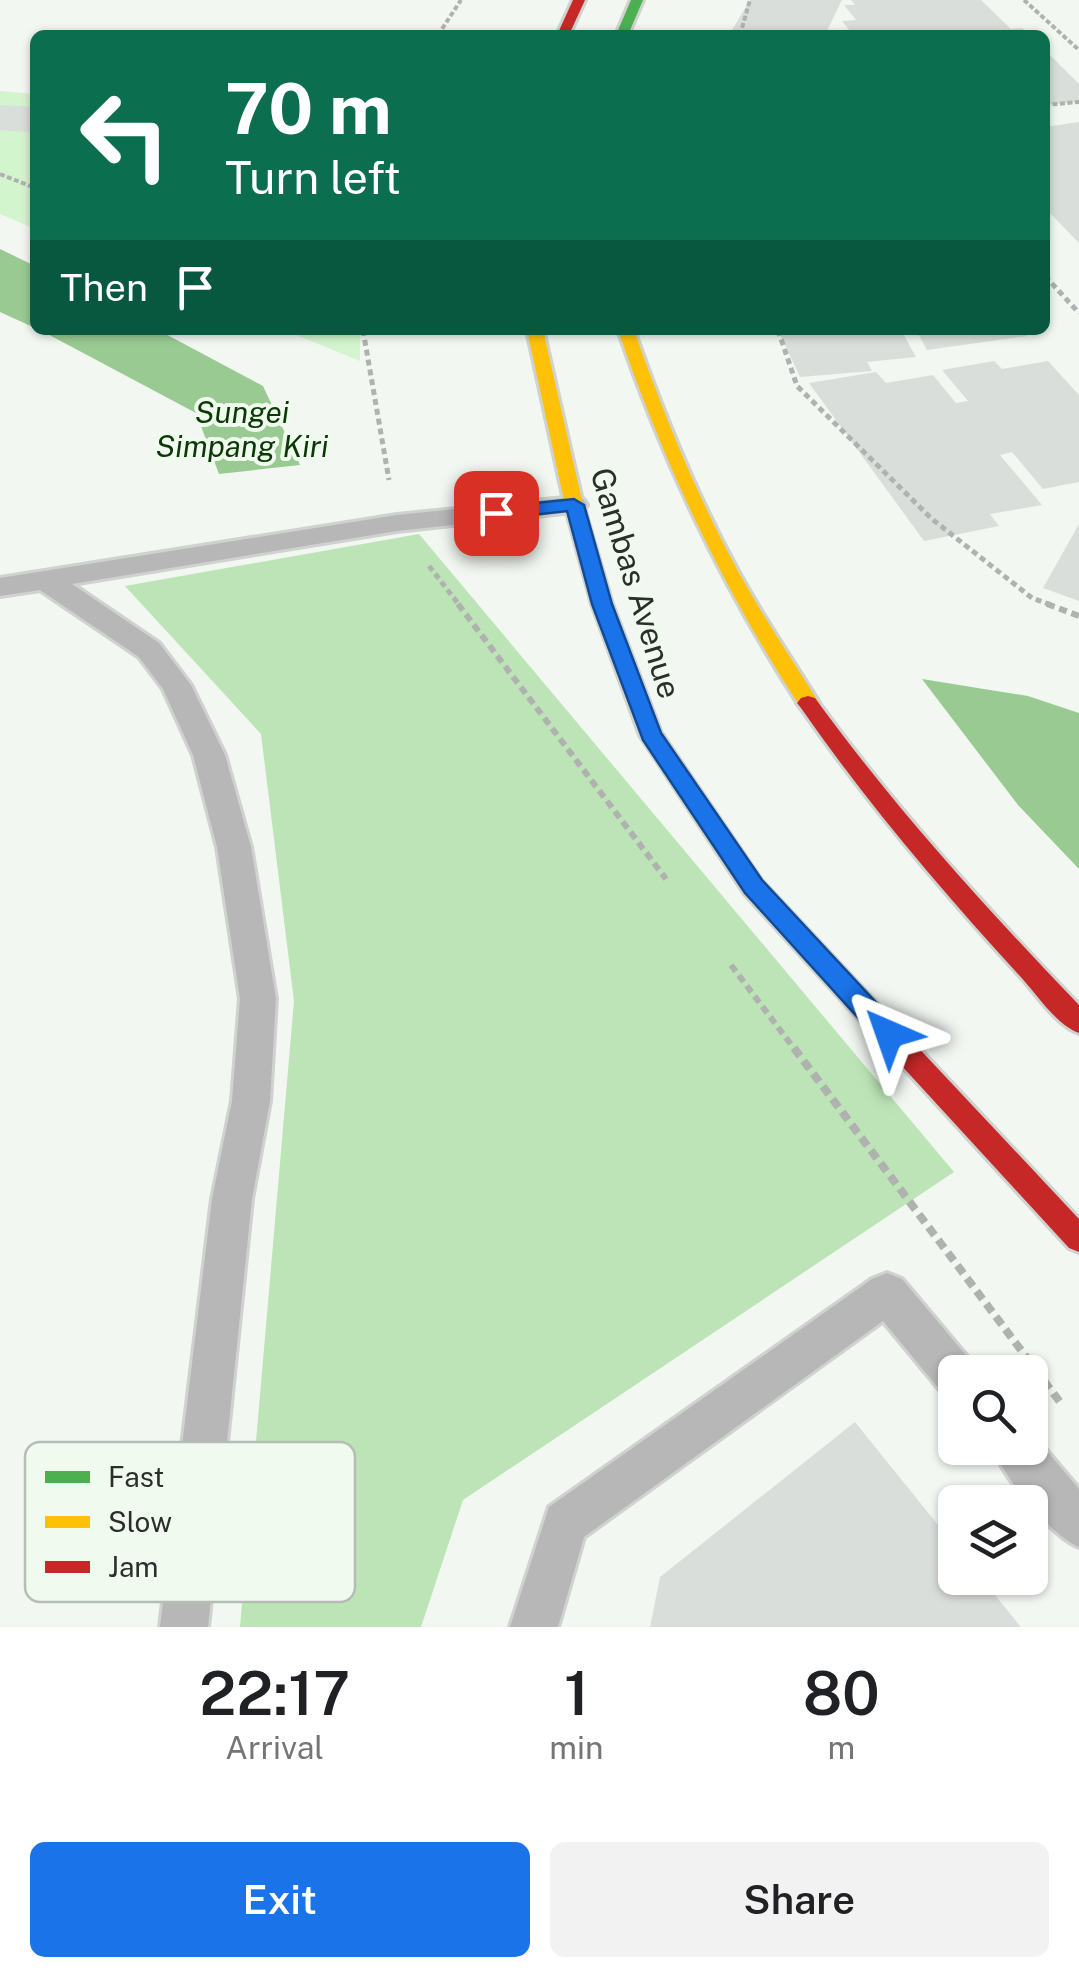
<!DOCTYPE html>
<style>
body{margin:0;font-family:"Public Sans",sans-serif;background:#f2f2f2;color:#202124;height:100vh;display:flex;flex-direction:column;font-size:38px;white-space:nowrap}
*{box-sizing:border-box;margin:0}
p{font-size:32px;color:#757577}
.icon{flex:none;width:55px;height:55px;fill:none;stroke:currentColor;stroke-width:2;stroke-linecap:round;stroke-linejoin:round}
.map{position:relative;height:1627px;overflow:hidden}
.sheet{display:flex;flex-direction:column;background:#fff;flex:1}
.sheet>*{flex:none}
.banner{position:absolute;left:30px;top:30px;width:1020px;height:305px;border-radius:15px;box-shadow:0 2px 8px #0004;background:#0b6e4f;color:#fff;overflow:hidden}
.buttons{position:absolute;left:938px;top:1355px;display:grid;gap:20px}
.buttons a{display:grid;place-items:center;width:110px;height:110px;border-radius:15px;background:#fff;box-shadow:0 2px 8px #0004;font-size:50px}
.pin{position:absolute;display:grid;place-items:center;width:85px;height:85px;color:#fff;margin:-42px;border-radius:20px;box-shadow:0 5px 15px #0006}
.me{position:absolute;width:110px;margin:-55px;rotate:317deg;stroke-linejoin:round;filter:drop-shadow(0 0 8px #0008)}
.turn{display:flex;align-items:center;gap:35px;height:210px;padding:0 30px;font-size:45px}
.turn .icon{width:130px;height:130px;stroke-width:2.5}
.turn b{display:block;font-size:70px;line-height:85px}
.then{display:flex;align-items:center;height:95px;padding:0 30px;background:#0003;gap:20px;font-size:38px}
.eta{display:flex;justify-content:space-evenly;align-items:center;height:170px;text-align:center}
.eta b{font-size:60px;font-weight:600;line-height:70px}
.cta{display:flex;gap:20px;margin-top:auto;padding:20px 30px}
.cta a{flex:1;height:115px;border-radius:15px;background:#1a73e8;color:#fff;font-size:40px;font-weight:600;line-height:115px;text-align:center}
.cta a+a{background:#f2f2f2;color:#202124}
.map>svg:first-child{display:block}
</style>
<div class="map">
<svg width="1079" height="1627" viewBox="0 0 1079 1627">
<rect width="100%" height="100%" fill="#f2f7f2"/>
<!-- green -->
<g fill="#d3f5ce">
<path d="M0 91 35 94V229L0 214Z"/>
<path d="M284 330H360V361Z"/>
</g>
<!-- forest -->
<path fill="#bce4b6" d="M419 534 954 1172 463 1500 421 1627H240L294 1001 261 734 125 586Z"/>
<!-- water -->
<g fill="#99ca92">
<path d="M0 249 35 266V328L0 312Z"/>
<path d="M40 330H158L263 386 300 465 219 474 196 413Z"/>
<path d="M922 679 1028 696 1079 713V869L1018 805Z"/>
</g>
<!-- building -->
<g fill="#dadeda">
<path d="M750 0H842L825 35 732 30Z"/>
<path d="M851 0H981L1011 29 1022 28 1030 35H949L944 30 907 35H853L842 21 856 20 844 5H855Z"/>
<path d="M1045 50 1079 84V102L1045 105Z"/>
<path d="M0 105 35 107V133L0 130Z"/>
<path d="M1079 122V243L1045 208V127Z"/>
<path d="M778 330H901L916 357 867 362 872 371 800 377Z"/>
<path d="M916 330H1023L1027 336 927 350Z"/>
<path d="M994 361 1002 369 1048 361 1079 395V482L1043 489 1012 452 1000 455 1042 505 990 514 999 526 924 541 809 383 876 372 886 383 933 375 956 403 968 401 942 370Z"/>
<path d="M1079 524V601L1043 588Z"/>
<path d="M855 1422 955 1546V1578H981L1021 1627H650L660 1577Z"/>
</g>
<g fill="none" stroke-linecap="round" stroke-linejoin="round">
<defs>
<g id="lane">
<path d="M574 497 583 499 587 505 583 511 397 531 72 584 159 643 191 685 225 755 251 847 276 999 270 1101 252 1199 208 1627H160L212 1199 232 1101 240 999 217 847 193 755 163 689 139 657 40 590 0 596V578L397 515Z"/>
<path d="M887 1273 902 1279 970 1360 976 1372H955V1397L940 1390 883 1321 584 1537 558 1627H510L549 1507 872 1279Z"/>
<path d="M1031 1432 1079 1489V1547C1051 1536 1003 1476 993 1448H1030Z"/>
</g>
<path id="fast" d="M631 0H643L628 35H616Z"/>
<g id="slow">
<path d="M527 330H543L583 505 612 604 661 733 761 880 896 1024 900 1032 896 1040 887 1043 878 1040 745 894 640 735 592 604 565 505Z"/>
<path d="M618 330H634C663 413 696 494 738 571 763 617 792 659 819 703L815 708H801C723 589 664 464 618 330Z"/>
</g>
<g id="jam">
<path d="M573 0H585L569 35H557Z"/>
<path d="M808 696 815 698C895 808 985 907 1079 1005V1033C1056 1025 1036 993 1019 975 941 890 867 803 801 708L797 703 801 698Z"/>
<path d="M887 1021 896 1024 1079 1219V1252L1069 1248 878 1040 874 1032 878 1024Z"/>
</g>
</defs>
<!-- lane casing -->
<use href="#lane" stroke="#cfd2cf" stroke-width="6"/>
<!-- fast casing -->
<use href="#fast" stroke="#cfd2cf" stroke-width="6"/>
<!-- slow casing -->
<use href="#slow" stroke="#cfd2cf" stroke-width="6"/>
<!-- jam casing -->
<use href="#jam" stroke="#cfd2cf" stroke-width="6"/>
<!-- path-far3 -->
<g stroke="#b0b2b0" stroke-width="4" stroke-dasharray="5 2.5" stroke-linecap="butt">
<path d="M1024 0 1079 50"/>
<path d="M438 35 461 0"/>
<path d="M740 35 750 0"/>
<path d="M1045 105 1079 102"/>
<path d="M0 174 35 188"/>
</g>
<!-- path-far2 -->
<g stroke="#b0b2b0" stroke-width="5" stroke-dasharray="6 4" stroke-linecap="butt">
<path d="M1045 276 1079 313"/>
<path d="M363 330 389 480"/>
<path d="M778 330 797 386 932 519 1032 598 1054 606"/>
<path d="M429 566 460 606"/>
</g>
<!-- path-far1 -->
<g stroke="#b0b2b0" stroke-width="6" stroke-dasharray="8 5" stroke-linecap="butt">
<path d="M458 604 666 879"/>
<path d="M1047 604 1079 616"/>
<path d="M731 965 796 1051"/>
</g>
<!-- path -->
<path stroke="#b0b2b0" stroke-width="8" stroke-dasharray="10 6" stroke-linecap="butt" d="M794 1048 1063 1406"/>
<!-- lane -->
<use href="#lane" fill="#b6b7b6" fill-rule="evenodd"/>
<!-- fast -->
<use href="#fast" fill="#4caf50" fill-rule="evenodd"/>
<!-- slow -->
<use href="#slow" fill="#ffc107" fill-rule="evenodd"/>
<!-- jam -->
<use href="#jam" fill="#c62828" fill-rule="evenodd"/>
</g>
<!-- route -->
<path fill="#1a73e8" stroke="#114b97" stroke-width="2.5" d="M574 499 584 505 612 604 661 733 762 880 898 1026 902 1034 898 1042 889 1045 880 1042 745 893 643 740 592 604 567 511 496 519 487 513 496 507Z"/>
<g text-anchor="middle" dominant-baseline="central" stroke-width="8" stroke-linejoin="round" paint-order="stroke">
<!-- far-water labels -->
<g font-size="30" font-style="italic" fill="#0a3a04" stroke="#f0faef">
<text x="242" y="412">Sungei<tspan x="242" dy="34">Simpang Kiri</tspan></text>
</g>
<!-- street labels -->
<g font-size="32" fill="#2b2e2a" stroke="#f0faef">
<text transform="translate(636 583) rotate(73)">Gambas Avenue</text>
</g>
</g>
<!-- legend -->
<rect x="25" y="1442" width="330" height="160" rx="15" fill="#f0faef" stroke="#b5bdb4" stroke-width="2.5"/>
<rect x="45" y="1471" width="45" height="12" fill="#4caf50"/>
<rect x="45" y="1516" width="45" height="12" fill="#ffc107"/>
<rect x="45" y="1561" width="45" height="12" fill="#c62828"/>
<g font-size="28" fill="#2b2e2a">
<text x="108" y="1487">Fast</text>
<text x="108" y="1532">Slow</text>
<text x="108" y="1577">Jam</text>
</g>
</svg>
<div class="buttons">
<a><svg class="icon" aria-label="search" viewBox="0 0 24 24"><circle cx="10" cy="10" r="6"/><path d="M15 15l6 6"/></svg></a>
<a><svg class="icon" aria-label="layers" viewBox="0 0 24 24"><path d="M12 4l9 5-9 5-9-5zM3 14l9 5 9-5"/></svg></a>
</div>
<div class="pin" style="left:496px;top:513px;background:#d93025"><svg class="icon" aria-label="arrive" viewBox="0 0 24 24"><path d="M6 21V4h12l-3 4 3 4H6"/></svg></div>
<svg class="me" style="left:889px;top:1034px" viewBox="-20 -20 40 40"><path d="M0-17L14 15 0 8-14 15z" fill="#1a73e8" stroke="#fff" stroke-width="4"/></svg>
<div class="banner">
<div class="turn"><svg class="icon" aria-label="left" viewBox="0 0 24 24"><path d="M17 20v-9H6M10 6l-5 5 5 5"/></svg><div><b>70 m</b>Turn left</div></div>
<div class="then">Then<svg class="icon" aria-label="arrive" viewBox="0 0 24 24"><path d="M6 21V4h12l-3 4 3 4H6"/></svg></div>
</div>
</div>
<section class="sheet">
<div class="eta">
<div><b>22:17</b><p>Arrival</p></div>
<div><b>1</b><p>min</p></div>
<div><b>80</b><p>m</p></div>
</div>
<div class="cta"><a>Exit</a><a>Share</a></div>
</section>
